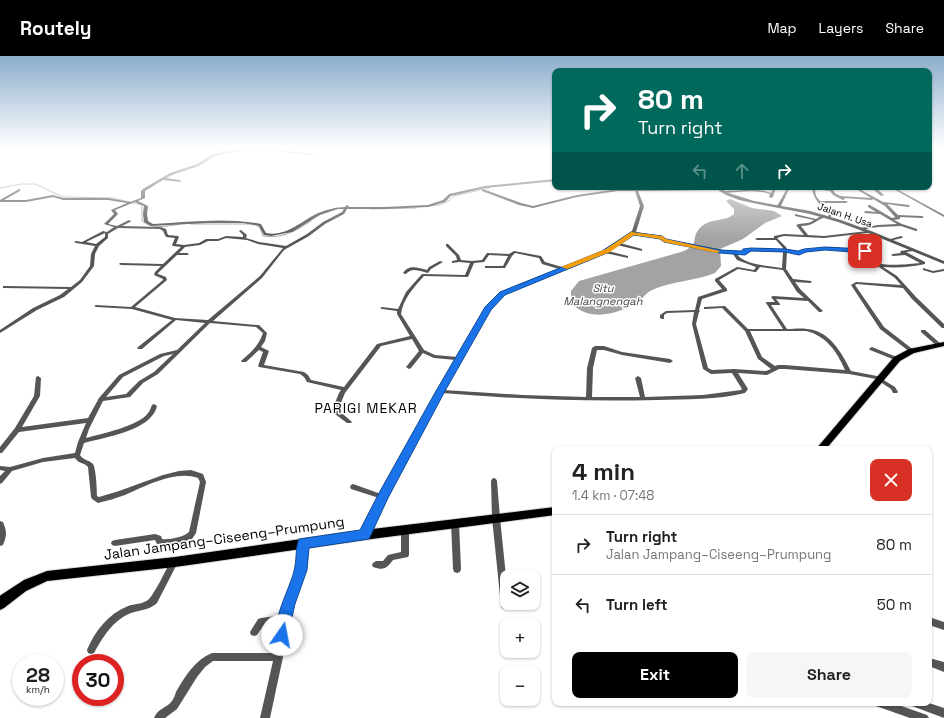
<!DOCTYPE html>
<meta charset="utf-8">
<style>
body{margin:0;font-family:"Space Grotesk",sans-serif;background:#f6f6f6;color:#222;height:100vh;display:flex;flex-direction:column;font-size:15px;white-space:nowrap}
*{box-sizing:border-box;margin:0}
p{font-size:13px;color:#767676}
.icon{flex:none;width:22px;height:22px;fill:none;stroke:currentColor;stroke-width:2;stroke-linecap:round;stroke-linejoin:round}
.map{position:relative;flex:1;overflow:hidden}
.side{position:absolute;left:552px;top:390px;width:380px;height:260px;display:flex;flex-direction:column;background:#fff;border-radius:8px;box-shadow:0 1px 3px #0004}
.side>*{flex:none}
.top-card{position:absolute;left:552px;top:12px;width:380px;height:122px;border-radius:8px;box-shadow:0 1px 3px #0004;background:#00695c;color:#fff;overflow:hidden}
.buttons{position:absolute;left:500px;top:514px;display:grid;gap:8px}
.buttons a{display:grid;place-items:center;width:40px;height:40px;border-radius:8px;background:#fff;box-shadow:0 1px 3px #0004;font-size:20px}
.speed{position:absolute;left:12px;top:598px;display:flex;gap:8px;font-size:20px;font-weight:700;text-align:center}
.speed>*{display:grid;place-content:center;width:52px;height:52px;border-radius:50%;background:#fff;box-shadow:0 1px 3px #0004;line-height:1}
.speed small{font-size:10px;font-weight:400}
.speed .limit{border:6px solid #d22;background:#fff;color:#111}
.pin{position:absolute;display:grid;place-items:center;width:34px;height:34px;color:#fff;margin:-17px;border-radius:8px;box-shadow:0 2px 6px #0006}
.me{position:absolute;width:44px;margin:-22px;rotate:12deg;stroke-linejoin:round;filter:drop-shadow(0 0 3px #0008)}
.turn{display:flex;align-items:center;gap:14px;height:84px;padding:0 20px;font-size:18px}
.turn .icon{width:52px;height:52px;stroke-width:2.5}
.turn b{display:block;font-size:28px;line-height:34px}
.lanes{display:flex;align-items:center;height:38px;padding:0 20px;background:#0003;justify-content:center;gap:20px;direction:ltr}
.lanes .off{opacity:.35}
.round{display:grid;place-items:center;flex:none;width:42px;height:42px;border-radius:8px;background:#f6f6f6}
.head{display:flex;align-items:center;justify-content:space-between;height:68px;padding:0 20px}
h1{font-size:24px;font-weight:800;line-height:30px}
.action{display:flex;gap:8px;margin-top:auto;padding:8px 20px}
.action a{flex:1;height:46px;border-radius:8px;background:#000;color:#fff;font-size:16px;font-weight:800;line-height:46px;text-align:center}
.action a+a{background:#f6f6f6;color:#222}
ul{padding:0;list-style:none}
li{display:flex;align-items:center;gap:12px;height:60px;padding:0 20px;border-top:1px solid #e0e0e0}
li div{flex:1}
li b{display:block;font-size:15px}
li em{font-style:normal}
header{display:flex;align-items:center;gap:24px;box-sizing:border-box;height:56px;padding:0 20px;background:#000;color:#fff}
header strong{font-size:19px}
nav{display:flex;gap:22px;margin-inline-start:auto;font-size:14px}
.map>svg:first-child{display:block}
</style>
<header>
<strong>Routely</strong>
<nav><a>Map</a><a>Layers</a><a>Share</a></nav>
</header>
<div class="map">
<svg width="944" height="662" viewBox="0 0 944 662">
<rect width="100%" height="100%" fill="#fff"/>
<!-- water -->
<path fill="#a3a3a3" d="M730 143 752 152 774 155 782 160 765 167 743 183 720 193 721 210 715 217C695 225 672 225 652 234 647 236 644 241 640 244 620 258 590 267 571 247V235L579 225 681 196C702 189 689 182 701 171 710 162 725 166 734 158V153L726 145Z"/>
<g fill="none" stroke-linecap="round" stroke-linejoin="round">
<!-- stream -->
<g stroke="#a3a3a3" stroke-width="1">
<path d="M547 126 555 125"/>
<path d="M0 132 21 128H35L63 141 113 142 142 149V165C153 174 168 170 181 168"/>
<path d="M429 150 439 149 449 145 454 140 489 132"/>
<path d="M371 153 416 152"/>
<path d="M191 168H249"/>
<path d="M257 170 260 172 263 180C282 183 296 175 311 165"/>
</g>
<defs>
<g id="primary">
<path d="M944 286V290L914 297 900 305 826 393H816L894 301 909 293Z"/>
<path d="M555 451V459L364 484 175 511 47 525 26 535 4 552 0 554V540L1 539 24 524 47 515 175 501 364 474Z"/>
</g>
</defs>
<!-- primary casing -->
<use href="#primary" stroke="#dbdbdb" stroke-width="2"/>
<!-- minor -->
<g fill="#555" fill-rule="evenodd">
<path d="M244 91 314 98 313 99 246 92 244 94 215 100 199 110 172 119 166 122 180 124 181 125V126L163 124 145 135V142L138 145 148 150 147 158 148 165 153 168C188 166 226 161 261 168L266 177C287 181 301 165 318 157 326 154 336 151 345 151L347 149 349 150 348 151H384L428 149 443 144 449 138 485 130 555 123V125L485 132 451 140 445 146 428 151 384 153H347L344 158 325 168 309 180 284 194 262 222 213 265 257 269H259L267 277 265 285 261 291 269 295 264 309 304 316 308 319 311 324 344 331 377 288 410 280 397 258V255L382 253 380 252 382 251 398 253 406 236 422 218 465 219 470 207 459 206 452 207V205L457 204 456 200 446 190V188H448L459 199 461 204 472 205 482 204 487 197 509 198 514 195 541 200 545 206 562 211 603 195 632 175 640 150 635 135H618L577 141 533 152 519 149 482 135V133H483L521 147 533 150 577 139 618 133H635L636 132 637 133 719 132V134H718L638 135 644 150 636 176 662 180 665 183 734 196H743L744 194 759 192 783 194V192L776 184H757L755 183 757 182H774V180L784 178 804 179 796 169C802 166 808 169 814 164L795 160V158L816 163 823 159H825V161C816 165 812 170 801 170L808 179 824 180 868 175 870 176 868 177 824 182 784 180 777 182 786 191 787 193 799 196 805 194 830 191 868 195 870 196 880 197V199L871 198C873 201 874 205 877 206 884 211 911 208 920 207L905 199 893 200 891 199 893 198 901 197 900 196 901 195 913 193V195L906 196 925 206V208C912 211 897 212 883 211L897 220 916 241 944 268V272H942L912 243 903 232 857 228 855 229 884 271 915 295 912 297 910 296 880 273 851 229 856 226 901 229 895 222 873 207 867 197 830 193 806 196 799 198 787 195 786 213 793 223 811 225 812 226 810 227 795 226 801 234 823 255 821 256H819L808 245 776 243 780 248V249H771L787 273C794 273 800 272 807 273 830 275 841 296 851 315L882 321V323L895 331 898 336 897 337H893L891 333 876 323 849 318 785 313H779L767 319 738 317 748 333 745 337C717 344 686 343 657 344 586 346 514 343 442 337L397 421 367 481 364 482 361 481 360 479 379 442 351 433 350 431 351 429 353 428 381 438 437 335 456 304 434 302 423 297 411 312 409 313 406 311 419 295 412 283 381 290 345 337 338 354 351 365 352 366 351 367H347L335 358 332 354 339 337 341 334 307 326 304 321 300 318 259 311 258 310 263 296 259 294 246 306H242L241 305 242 304C251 297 259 289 263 277L256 271 210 267 158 318 143 327 130 341 103 345 89 373 86 382C101 378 139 370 148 357 150 355 151 351 152 349L154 348 157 350C156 354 154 358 151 361 138 376 103 382 84 387L80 399C83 404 89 404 93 408 96 413 97 433 97 440L99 441 119 435 163 419 179 415 191 414 203 418 206 426 196 477 192 483 168 490 157 488 155 484 115 490 112 489 111 487 112 485 115 484 155 478 161 480 162 483C169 484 184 481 189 476L200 426 198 422C175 414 146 430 125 439 116 442 107 445 98 447L92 443 91 441 88 411C84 406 80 409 75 402L43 406 12 415 2 427 0 428V420L5 415 0 414V410L10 411 43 402 75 397 78 386 86 367 19 376 2 397H0V391L15 372 34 340 36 321 38 320 41 322 40 340 22 371 88 362 99 342 119 319 160 298 177 294 205 267 176 264 142 293H138L137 292 138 291 172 264 132 253 96 251 94 250 96 249 131 251 163 224V223L154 219 155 216 161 210 121 209 119 208 120 207 163 208 181 191 173 190 172 189 175 182 166 181 163 175 160 173 118 172 108 178V182L99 190 95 198 94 210 82 226 64 241 37 254 0 277V274L33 252 60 239 68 233 4 232H3V230L71 231 80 224 90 210 91 198 95 190 76 187 74 186 76 185 82 186 103 175 107 176 114 171 104 168 114 158 111 154 127 147 108 144H63L53 141 26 146H0V144L19 133H20V135L4 144H26L53 139 63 142H108L130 146 141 142V135L143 133 170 117 197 108 213 98 242 92ZM135 146 144 150 143 158 144 166 151 170 208 167H243L259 170 264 179 271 180 292 176 320 159 338 153H344L342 156 323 166 307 178 286 190 259 186 246 182 247 179 241 174 239 175 243 179V181L226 180 218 183H206L199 187 184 189 176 188 179 181 178 180 168 179 166 173 161 171 122 170 130 166 131 165 129 164 117 170 108 168 118 158 115 154ZM105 177V181L96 188 86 186ZM633 178 661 182 664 185 733 198 737 204 756 211 754 214 737 211 715 223V225L722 233 698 241 695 254 666 255 660 259V262L662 263H664V259L667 257 694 256 692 268 703 313 711 318 732 317 742 333 741 334 703 339 645 341 641 322 638 320 635 322 640 341H592L593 312 597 294H604L622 299 670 307 673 305 670 303 622 296 604 290H595L592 292 587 312 586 341 523 339 444 334 490 254 500 242 509 236 605 197 628 202V200L608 195 617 189 642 195V193L620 187ZM226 182 247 184 258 188 283 192 260 220 208 264 175 262 135 251 167 224 166 221 158 218V217L177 199H188L189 198 187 197H179L185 191 200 189 208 185H218ZM759 194 783 196 782 212C770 210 744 209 737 198H746L747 196ZM515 197 539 202 542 208 559 213 505 234 496 240 486 253 457 301 435 299 424 294 401 258C403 243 414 231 424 220L468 221 474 207 484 206 489 199 508 200 503 210H485V212H505L512 200ZM760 211 783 214 797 236 804 242 773 240 771 241 775 246H766V247L783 273H748L725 250 704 251V253H706L722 252 745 275 758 303 771 313 766 315 734 313 712 314 708 312 696 268 699 256 700 255 699 254 702 243 727 235V233L719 224 738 213 755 216H756ZM750 275H806C827 280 837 296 845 314L785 309H778L775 310 762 301ZM173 298 154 316 139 325 126 338 106 341 123 321 164 300Z"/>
<path d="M774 131H776L773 141 771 142 769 141 770 138C755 133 740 136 724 137L722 136 724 135C740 135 756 131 771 137Z"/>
<path d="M788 131H790L781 150 778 151 777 150Z"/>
<path d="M813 131 829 133 828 131H831L835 137 840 140 871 142 853 131H856L883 146 909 149 910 150 908 151 887 148 898 159 922 160 924 161 922 162 900 161V163L894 164 902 168 917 173V175H916L901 170 878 171 860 174V172L878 169 897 168 880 158 865 157 864 156 866 155 876 156 868 151V149H870L892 162 896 161H895L885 150 873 143 872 144 844 142 845 143 843 144 833 139 830 135 815 133 816 140 820 145H846L848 146 846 147H822L833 156 830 162H828L829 156C821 149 813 144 812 132Z"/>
<path d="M867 131 876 132 884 139 881 140 874 134Z"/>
<path d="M890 131H893L944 159V161Z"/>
<path d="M901 180 903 181 902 182 889 185 887 184Z"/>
<path d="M440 205 443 206 431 213 428 217C422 216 412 210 406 218H405L403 217C409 208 418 212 427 214L429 211Z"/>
<path d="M923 212 933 215 944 213V215L933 217 923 214Z"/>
<path d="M921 274H925L941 288V290H937L921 276Z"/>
<path d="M872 291 899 302 900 303 897 305 895 304 870 294 869 293 870 292Z"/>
<path d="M494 422 496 423 497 425 500 462 507 530V547H509L508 552 505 553 502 552 501 549 492 462 491 425 492 423Z"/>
<path d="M455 464 458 465 459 467 461 513 460 516 457 517 454 516 453 513 451 467 452 465Z"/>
<path d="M0 465 3 466C7 476 7 479 3 489L0 490Z"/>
<path d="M405 471 408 472 409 474V499L408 501 393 504C387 512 384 515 373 511L372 509 373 507 376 505H383L388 499 401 496V474L402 472Z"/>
<path d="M303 484 306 485 307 487 305 514 293 548 283 601 270 662H260L273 605H213L205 611 197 621 177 653 165 662H154C158 652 167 652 172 645 174 642 175 639 176 636 185 620 195 604 212 597H275L281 568 263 570 257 579 254 580 251 579 250 576 258 563 261 562 283 559 285 548 297 514 299 487 300 485Z"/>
<path d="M174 503 177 504 178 506 157 547C150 554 140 554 131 557 113 564 103 581 94 597L91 598 88 597 87 594C95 575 108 558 128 550 134 548 143 548 148 544 154 539 167 512 171 504Z"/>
<path d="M929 561 944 566V574L929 569Z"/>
<path d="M929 602 944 606V616L929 610Z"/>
<path d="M874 647H893L927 659 929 662H910L876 650Z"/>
<path d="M910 647H929L944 652V662L912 650Z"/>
</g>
<!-- tertiary -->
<path fill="#555" fill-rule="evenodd" d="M713 131H718L729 137 754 145 810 155 841 164 871 175 944 205V208L868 177 838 166 810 158 768 150 739 144 726 139Z"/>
<!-- primary -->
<use href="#primary" fill="#000" fill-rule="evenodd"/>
</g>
<!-- sky -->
<linearGradient id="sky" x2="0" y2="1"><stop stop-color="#8cadcc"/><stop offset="0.5" stop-color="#fff"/><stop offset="1" stop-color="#fff" stop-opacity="0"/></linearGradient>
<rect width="944" height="183" fill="url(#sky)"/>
<!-- route -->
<path fill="#1a73e8" stroke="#114b97" d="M631 176 662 180 666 183 720 194 742 195 743 193 751 192 785 193 798 195 804 193 825 191 865 193 869 195 865 197 825 194 806 196 799 199 785 196 751 195 745 199 720 197 664 186 660 183 634 179 607 197 505 239 491 254 445 335 388 442 369 483 309 492 307 514 295 548 287 584 282 586 277 584C270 568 290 532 294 515 297 504 295 493 299 483L360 474 379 437 436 335 485 251 500 236 602 195Z"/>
<!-- slow -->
<path fill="#f59e0b" d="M631 176 662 180 666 183 720 195 717 197 664 186 660 183 634 179 610 196 567 213 561 211 606 193Z"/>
<g text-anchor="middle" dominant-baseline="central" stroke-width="3" stroke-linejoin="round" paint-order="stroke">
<!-- far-street labels -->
<g font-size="10" fill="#000" stroke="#fff">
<text transform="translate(845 159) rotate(19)">Jalan H. Usa</text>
</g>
<!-- far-water labels -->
<g font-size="11" font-style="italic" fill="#444" stroke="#fff">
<text x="603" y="232">Situ<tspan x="603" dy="13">Malangnengah</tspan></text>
</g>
<!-- quarter labels -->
<g font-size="14" letter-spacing="1" fill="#000" stroke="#fff">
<text x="366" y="352">PARIGI MEKAR</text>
</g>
<!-- near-street labels -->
<g font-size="14" fill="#000" stroke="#fff">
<text transform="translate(224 482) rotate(-8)">Jalan Jampang–Ciseeng–Prumpung</text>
</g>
</g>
</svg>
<div class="buttons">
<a><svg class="icon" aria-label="layers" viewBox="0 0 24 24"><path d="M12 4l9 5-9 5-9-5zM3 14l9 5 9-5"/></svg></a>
<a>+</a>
<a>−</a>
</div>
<div class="speed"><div>28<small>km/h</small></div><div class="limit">30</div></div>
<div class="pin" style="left:865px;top:195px;background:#d93025"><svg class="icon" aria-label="arrive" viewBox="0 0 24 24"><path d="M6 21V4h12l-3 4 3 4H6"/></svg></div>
<svg class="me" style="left:282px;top:579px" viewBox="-20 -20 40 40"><circle r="19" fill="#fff"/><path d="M0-13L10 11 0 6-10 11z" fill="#1a73e8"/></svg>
<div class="top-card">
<div class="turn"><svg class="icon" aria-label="right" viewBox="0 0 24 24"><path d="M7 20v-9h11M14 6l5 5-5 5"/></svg><div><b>80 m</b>Turn right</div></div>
<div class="lanes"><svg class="icon off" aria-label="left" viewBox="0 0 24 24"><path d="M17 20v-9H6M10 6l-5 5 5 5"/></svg><svg class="icon off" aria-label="ahead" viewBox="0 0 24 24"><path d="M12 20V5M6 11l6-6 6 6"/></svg><svg class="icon" aria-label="right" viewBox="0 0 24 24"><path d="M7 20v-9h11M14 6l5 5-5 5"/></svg></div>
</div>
<section class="side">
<div class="head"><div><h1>4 min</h1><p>1.4 km · 07:48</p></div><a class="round" style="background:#d93025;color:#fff"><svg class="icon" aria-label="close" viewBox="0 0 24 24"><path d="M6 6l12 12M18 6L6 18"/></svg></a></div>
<ul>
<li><svg class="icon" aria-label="right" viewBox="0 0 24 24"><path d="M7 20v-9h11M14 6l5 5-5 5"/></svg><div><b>Turn right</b><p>Jalan Jampang–Ciseeng–Prumpung</p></div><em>80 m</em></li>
<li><svg class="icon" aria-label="left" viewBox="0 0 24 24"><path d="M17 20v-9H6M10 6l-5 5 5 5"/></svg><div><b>Turn left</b></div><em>50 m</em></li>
</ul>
<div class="action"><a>Exit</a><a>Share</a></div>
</section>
</div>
